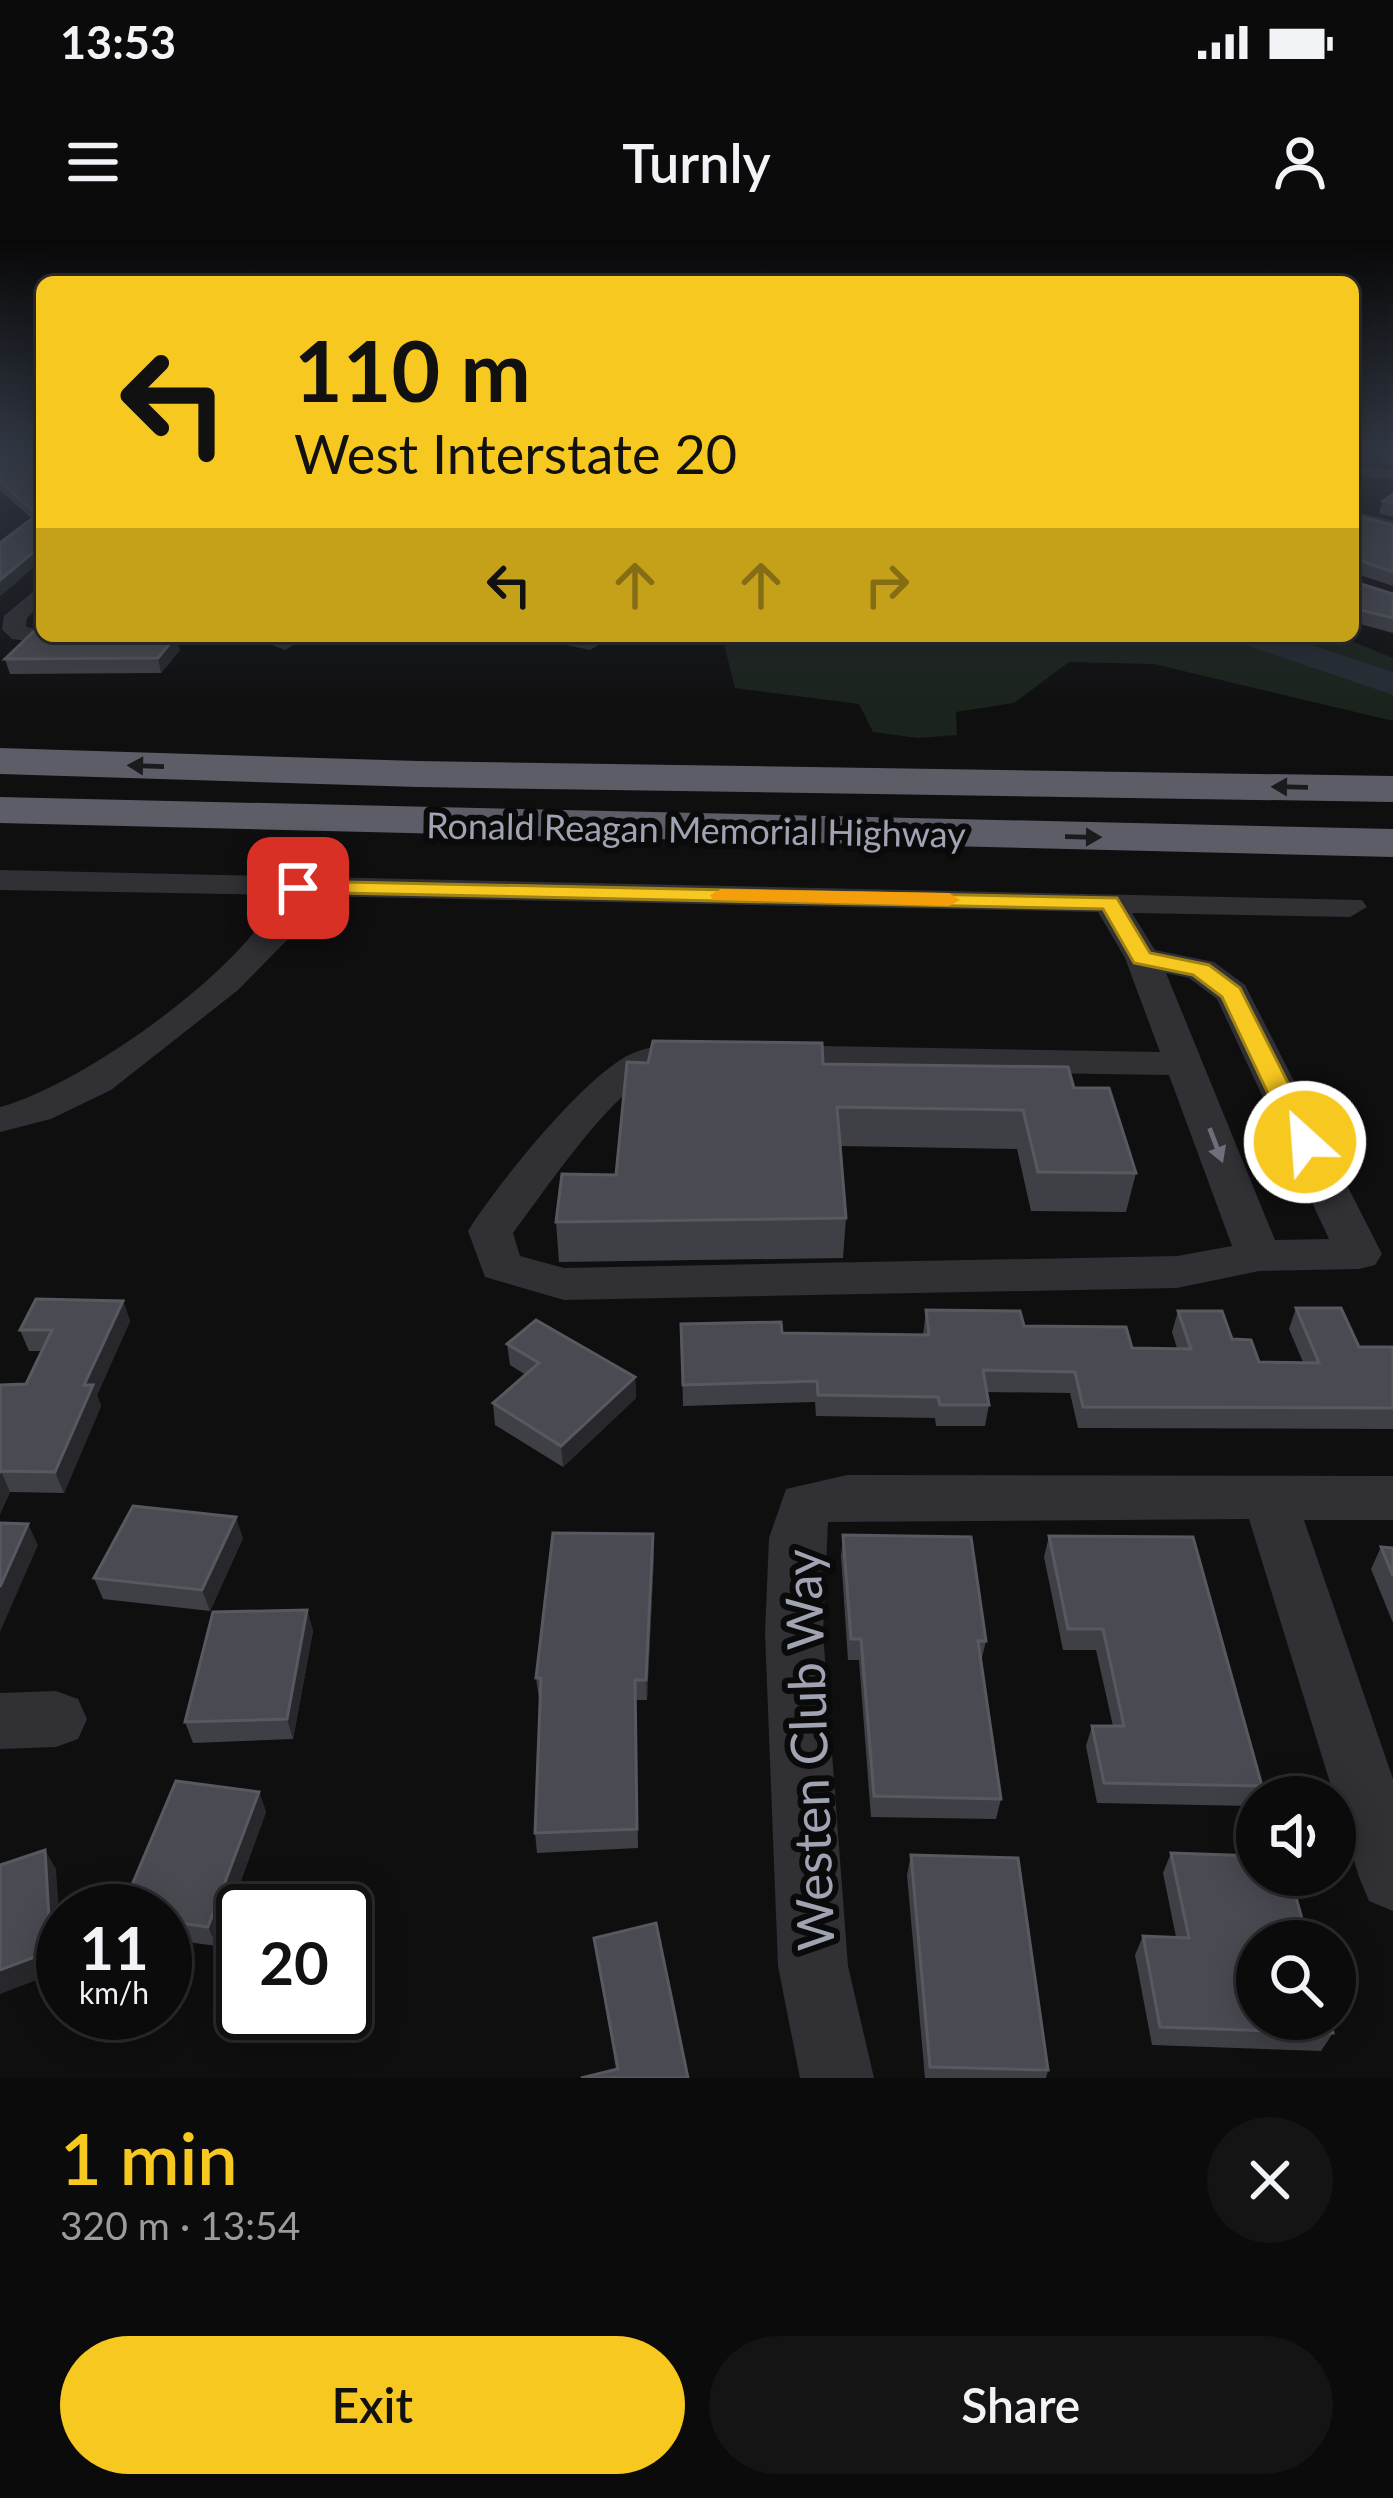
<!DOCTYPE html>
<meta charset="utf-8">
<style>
body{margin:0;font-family:Lato,sans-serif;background:#141415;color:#f1f3f6;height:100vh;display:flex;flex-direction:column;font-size:45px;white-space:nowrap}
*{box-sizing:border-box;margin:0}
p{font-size:39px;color:#9a9b9d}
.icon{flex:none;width:66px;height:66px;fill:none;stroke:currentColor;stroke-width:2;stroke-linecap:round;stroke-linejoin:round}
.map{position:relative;height:1838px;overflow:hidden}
.drawer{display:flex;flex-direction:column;background:#0b0b0c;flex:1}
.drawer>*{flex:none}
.hud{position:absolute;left:36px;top:36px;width:1323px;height:366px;border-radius:18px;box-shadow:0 6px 30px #0003,0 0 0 3px #2b2b2d;background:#f7c820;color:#111;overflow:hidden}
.tools{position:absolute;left:1236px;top:1536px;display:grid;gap:24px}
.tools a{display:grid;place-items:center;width:120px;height:120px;border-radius:50%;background:#0b0b0c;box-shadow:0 6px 30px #0003,0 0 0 3px #2b2b2d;font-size:60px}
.speed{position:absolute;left:36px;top:1644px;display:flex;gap:24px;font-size:60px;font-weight:700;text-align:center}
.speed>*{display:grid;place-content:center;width:156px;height:156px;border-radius:50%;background:#0b0b0c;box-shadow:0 6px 30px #0003,0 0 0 3px #2b2b2d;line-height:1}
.speed small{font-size:30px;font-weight:400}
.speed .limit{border:6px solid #111;border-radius:18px;background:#fff;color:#111}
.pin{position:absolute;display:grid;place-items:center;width:102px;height:102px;color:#fff;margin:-51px;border-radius:24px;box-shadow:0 6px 18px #0006}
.me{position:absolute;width:132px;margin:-66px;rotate:334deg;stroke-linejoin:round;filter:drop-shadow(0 0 9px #0008)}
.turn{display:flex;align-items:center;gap:42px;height:252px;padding:0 60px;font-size:54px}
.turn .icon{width:156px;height:156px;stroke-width:2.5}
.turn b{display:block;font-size:84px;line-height:102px}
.lanes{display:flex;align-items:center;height:114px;padding:0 60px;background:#0003;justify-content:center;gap:60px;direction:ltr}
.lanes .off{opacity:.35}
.round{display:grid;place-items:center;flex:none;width:126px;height:126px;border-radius:63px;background:#141415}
.summary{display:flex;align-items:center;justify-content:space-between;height:204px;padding:0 60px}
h1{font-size:72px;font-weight:600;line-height:90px;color:#f7c820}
.primary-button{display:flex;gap:24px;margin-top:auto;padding:24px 60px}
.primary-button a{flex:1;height:138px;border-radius:72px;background:#f7c820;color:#111;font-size:48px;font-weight:600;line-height:138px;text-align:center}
.primary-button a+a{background:#141415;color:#f1f3f6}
.status{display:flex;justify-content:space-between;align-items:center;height:84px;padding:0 60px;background:#0b0b0c;direction:ltr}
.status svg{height:33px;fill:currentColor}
header{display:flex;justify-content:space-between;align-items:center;height:156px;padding:0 60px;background:#0b0b0c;font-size:54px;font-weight:600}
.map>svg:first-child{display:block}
</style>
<div class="status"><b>13:53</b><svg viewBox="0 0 49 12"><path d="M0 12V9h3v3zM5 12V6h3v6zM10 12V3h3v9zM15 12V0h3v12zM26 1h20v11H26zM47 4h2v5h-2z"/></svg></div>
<header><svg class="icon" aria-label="menu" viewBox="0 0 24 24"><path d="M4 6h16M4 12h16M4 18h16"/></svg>Turnly<svg class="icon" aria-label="person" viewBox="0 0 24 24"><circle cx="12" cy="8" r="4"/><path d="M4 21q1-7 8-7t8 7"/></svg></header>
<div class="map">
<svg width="1393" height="1838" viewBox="0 0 1393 1838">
<rect width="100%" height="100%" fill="#0f0f10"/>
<!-- green -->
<path fill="#1b231d" d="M722 396H1339L1393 418V481L1154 424 1069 422 1014 463 956 472 957 495 918 498 873 492 859 464 735 448Z"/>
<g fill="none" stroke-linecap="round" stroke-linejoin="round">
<!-- river -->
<path fill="#252c34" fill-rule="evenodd" d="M1235 396H1285L1393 432V455L1240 403Z"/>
<!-- minor -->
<g fill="#303035" fill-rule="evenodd">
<path d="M1353 226 1393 229V239L1353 236Z"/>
<path d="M1353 271 1393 281V293L1353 283Z"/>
<path d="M42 344V363L27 378 26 387 42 390V396H221L209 403 102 411 12 399 2 389 4 376Z"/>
<path d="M249 396H287L297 403 285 410Z"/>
<path d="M543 396H591L602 403 590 410 547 401Z"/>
<path d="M0 630 1362 660 1367 667 1350 677 1132 673 1155 710 1214 722 1245 745 1382 1014 1375 1025 1359 1029 1259 1031 1177 1048 564 1060 485 1037 468 991C496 946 586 833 633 813 654 803 695 803 717 809L722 817 717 825C698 830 678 827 660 832 617 842 542 955 513 993L520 1016 564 1028 1177 1016 1232 1006 1169 835 765 829 751 825 746 817 751 809 765 805 1160 812 1125 718 1098 672 311 656 293 694 238 750 111 850 51 879 0 892V867C80 846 245 730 278 655L0 650ZM1166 733 1189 738 1217 759 1329 999 1275 1000Z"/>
<path d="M847 1235 1393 1236V1280H1304L1393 1539V1671L1369 1661 1359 1637 1249 1279 828 1282 823 1393 848 1726 874 1838H800L778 1726 765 1393 769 1298 786 1249Z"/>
<path d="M56 1451 78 1459 87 1479 78 1499 56 1507 0 1509V1453Z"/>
</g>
<!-- highway -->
<g fill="#5c5d66" fill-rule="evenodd">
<path d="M0 508 418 521 1393 536V562L418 547 0 534Z"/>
<path d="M0 557 1393 589V617L0 583Z"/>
</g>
</g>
<!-- wall -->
<g fill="#3f4046">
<path d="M42 208V224L29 223 42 234V320L0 356 32 279 0 250V210L39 211Z"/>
<path d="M1382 208H1393V225L1382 224 1380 214Z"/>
<path d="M1393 254V277L1379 273 1383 261Z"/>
<path d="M1353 283 1393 285V346L1354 333 1355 342 1393 354V393L1353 382Z"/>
<path d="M180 410 161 433 10 434 5 419Z"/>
<path d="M823 824 1074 848 1136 933 1126 972 1031 971 1017 909 840 906 846 978 843 1018 559 1022 556 982Z"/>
<path d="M123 1061 130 1081 97 1155 101 1166 64 1253 10 1252 0 1274V1144H26L42 1111H29L20 1090Z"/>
<path d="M1296 1068 1359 1107H1393V1189L1078 1188 1070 1153 986 1152 989 1165 985 1186H936L935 1178 816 1176 815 1162 683 1166 681 1084 782 1093 923 1095 926 1070 1024 1086 1132 1108H1177L1172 1092 1178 1071 1232 1099 1259 1122H1303L1289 1089Z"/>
<path d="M507 1104 635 1137 636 1158 563 1227 495 1185 493 1163 526 1135 510 1125Z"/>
<path d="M843 1295 986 1401 981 1422 1001 1559 996 1579 871 1577 859 1420H848L841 1316Z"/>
<path d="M1049 1296 1262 1546 1252 1566 1097 1563 1086 1506 1092 1486H1113L1096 1410H1063L1044 1317Z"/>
<path d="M243 1298 210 1371 103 1359 94 1338Z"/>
<path d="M1381 1307 1393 1308V1383L1371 1329Z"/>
<path d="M654 1316 647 1460H636L638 1608 537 1613 535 1593 541 1459H539L536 1438Z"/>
<path d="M307 1370 313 1391 293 1499 193 1503 185 1482Z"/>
<path d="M259 1552 266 1572 217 1706 165 1699V1671Z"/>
<path d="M1171 1613 1333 1793 1321 1811 1152 1805 1135 1715 1143 1696 1176 1697 1163 1633Z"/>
<path d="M911 1615 1048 1830 1046 1838H925L907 1635Z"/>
<path d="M594 1698 688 1838 616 1829Z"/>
</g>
<!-- shaded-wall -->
<g fill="#28282c">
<path d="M42 305V320L0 356V340Z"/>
<path d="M176 396 180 410 161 433 158 418Z"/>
<path d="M123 1061 130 1081 97 1155 101 1166 64 1253 55 1232 84 1145Z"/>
<path d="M635 1137 636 1158 563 1227 561 1206Z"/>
<path d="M1 1231 10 1252 0 1274V1232Z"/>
<path d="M236 1277 243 1298 210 1371 202 1350Z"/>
<path d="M28 1284 38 1305 0 1392V1347Z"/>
<path d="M653 1294 654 1316 647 1460 646 1440Z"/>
<path d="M307 1370 313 1391 293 1499 287 1479Z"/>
<path d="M259 1552 266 1572 217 1706 208 1687Z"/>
<path d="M45 1610 56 1629 63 1730 0 1754V1730Z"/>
</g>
<!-- building -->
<g fill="#4a4b52" stroke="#575961" stroke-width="3">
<path d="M40 208H42V214L15 211 42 234V305L0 340V303L37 275 0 241V210L39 211Z"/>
<path d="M1384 208H1393V214L1385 213Z"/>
<path d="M1393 254V264L1383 261Z"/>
<path d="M1361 277 1393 285V332L1358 320 1353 323V283Z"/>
<path d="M1353 330 1355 342 1393 354V378L1353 368Z"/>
<path d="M33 392 42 393V396H63L99 401 176 396 158 418 5 419Z"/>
<path d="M653 801 822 803 823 824 1068 827 1074 848H1109L1136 933 1038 932 1023 870 837 867 846 978 556 982 562 934 616 935 627 822 648 823Z"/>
<path d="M36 1059 123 1061 84 1145H93L55 1232 1 1231 0 1232V1145L26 1144 52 1090H20Z"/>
<path d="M1296 1068H1341L1359 1107H1393V1168L1083 1167 1075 1132 983 1130 989 1165H940L938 1157 818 1155 817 1141 683 1145 681 1084 781 1082 782 1093 929 1095 926 1070 1020 1071 1024 1086 1126 1087 1132 1108 1191 1109 1178 1071H1222L1232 1099 1251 1100 1259 1122 1319 1123Z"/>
<path d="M536 1080 635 1137 561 1206 493 1163 539 1123 507 1104Z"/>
<path d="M133 1266 236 1277 202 1350 94 1338Z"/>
<path d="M0 1283 28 1284 0 1347Z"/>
<path d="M553 1293 653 1294 646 1440H635L637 1589 535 1593 541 1438H536Z"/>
<path d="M843 1295 971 1297 986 1401H978L1001 1559 874 1556 861 1399H851Z"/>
<path d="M1049 1296 1193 1297 1262 1546 1104 1543 1092 1486H1124L1103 1389H1068Z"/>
<path d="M1381 1307 1393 1308V1336Z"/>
<path d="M307 1370 287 1479 185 1482 213 1372Z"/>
<path d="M176 1541 259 1552 208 1687 165 1681V1671H121Z"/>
<path d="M45 1610 51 1711 0 1730V1625Z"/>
<path d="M1171 1613 1257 1616V1635H1290L1308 1701H1257V1779H1329L1333 1793 1160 1787 1143 1696 1189 1698Z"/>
<path d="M911 1615 1018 1618 1048 1830 930 1827Z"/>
<path d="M656 1683 688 1838H581L618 1829 594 1698Z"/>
</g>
<!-- one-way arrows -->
<defs><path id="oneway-solid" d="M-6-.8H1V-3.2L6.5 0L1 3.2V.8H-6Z" transform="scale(3)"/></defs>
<g fill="#1a1b1d">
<use href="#oneway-solid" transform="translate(146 526) rotate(-178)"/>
<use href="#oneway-solid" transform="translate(1290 547) rotate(-179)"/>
<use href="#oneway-solid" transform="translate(1083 597) rotate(1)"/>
</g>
<use fill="#6d6f7a" href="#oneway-solid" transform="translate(1216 905) rotate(69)"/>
<!-- sky -->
<linearGradient id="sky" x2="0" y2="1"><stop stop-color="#080809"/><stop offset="0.45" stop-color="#313742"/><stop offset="1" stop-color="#313742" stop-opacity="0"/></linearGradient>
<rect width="1393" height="465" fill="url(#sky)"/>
<!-- route -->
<path fill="#f7c820" stroke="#a18215" stroke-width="3" d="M298 641 1117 658 1150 713 1209 725 1240 748 1318 902 1305 910 1291 902 1222 757 1193 735 1134 723 1103 669 290 652V643Z"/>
<!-- slow -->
<path fill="#f59e0b" d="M721 649 949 653 960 660 949 666 713 660 710 655Z"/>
<g text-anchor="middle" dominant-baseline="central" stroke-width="12" stroke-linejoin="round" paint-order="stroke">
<!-- far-street labels -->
<g font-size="36" fill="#9fa3b2" stroke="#0a0a0b">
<text transform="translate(696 589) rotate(1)">Ronald Reagan Memorial Highway</text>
</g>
<!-- near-street labels -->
<g font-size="51" fill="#9fa3b2" stroke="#0a0a0b">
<text transform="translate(808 1510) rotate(-92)">Westen Club Way</text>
</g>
</g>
</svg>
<div class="tools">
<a><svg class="icon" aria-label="sound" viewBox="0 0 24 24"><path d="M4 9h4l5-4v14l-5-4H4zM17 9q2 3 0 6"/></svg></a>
<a><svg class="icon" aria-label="search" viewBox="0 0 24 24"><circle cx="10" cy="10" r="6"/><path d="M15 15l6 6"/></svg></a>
</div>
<div class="speed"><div>11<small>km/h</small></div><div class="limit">20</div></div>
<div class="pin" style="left:298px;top:648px;background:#d93025"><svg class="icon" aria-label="arrive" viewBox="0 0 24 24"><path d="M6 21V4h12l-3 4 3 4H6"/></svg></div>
<svg class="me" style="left:1305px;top:902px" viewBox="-20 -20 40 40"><circle r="17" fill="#f7c820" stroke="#fff" stroke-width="3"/><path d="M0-11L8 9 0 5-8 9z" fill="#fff"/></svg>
<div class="hud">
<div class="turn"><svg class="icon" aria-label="left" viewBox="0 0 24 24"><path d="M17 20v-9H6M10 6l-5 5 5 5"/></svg><div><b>110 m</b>West Interstate 20</div></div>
<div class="lanes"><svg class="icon" aria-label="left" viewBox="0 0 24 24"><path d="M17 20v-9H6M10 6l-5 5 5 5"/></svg><svg class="icon off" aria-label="ahead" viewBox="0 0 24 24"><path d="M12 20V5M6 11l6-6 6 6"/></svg><svg class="icon off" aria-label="ahead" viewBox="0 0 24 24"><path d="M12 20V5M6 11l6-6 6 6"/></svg><svg class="icon off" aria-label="right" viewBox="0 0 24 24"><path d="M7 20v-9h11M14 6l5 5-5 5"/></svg></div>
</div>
</div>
<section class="drawer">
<div class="summary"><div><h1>1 min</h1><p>320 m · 13:54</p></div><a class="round"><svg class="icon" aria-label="close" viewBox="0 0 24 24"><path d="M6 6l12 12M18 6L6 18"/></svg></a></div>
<div class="primary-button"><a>Exit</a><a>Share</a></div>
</section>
